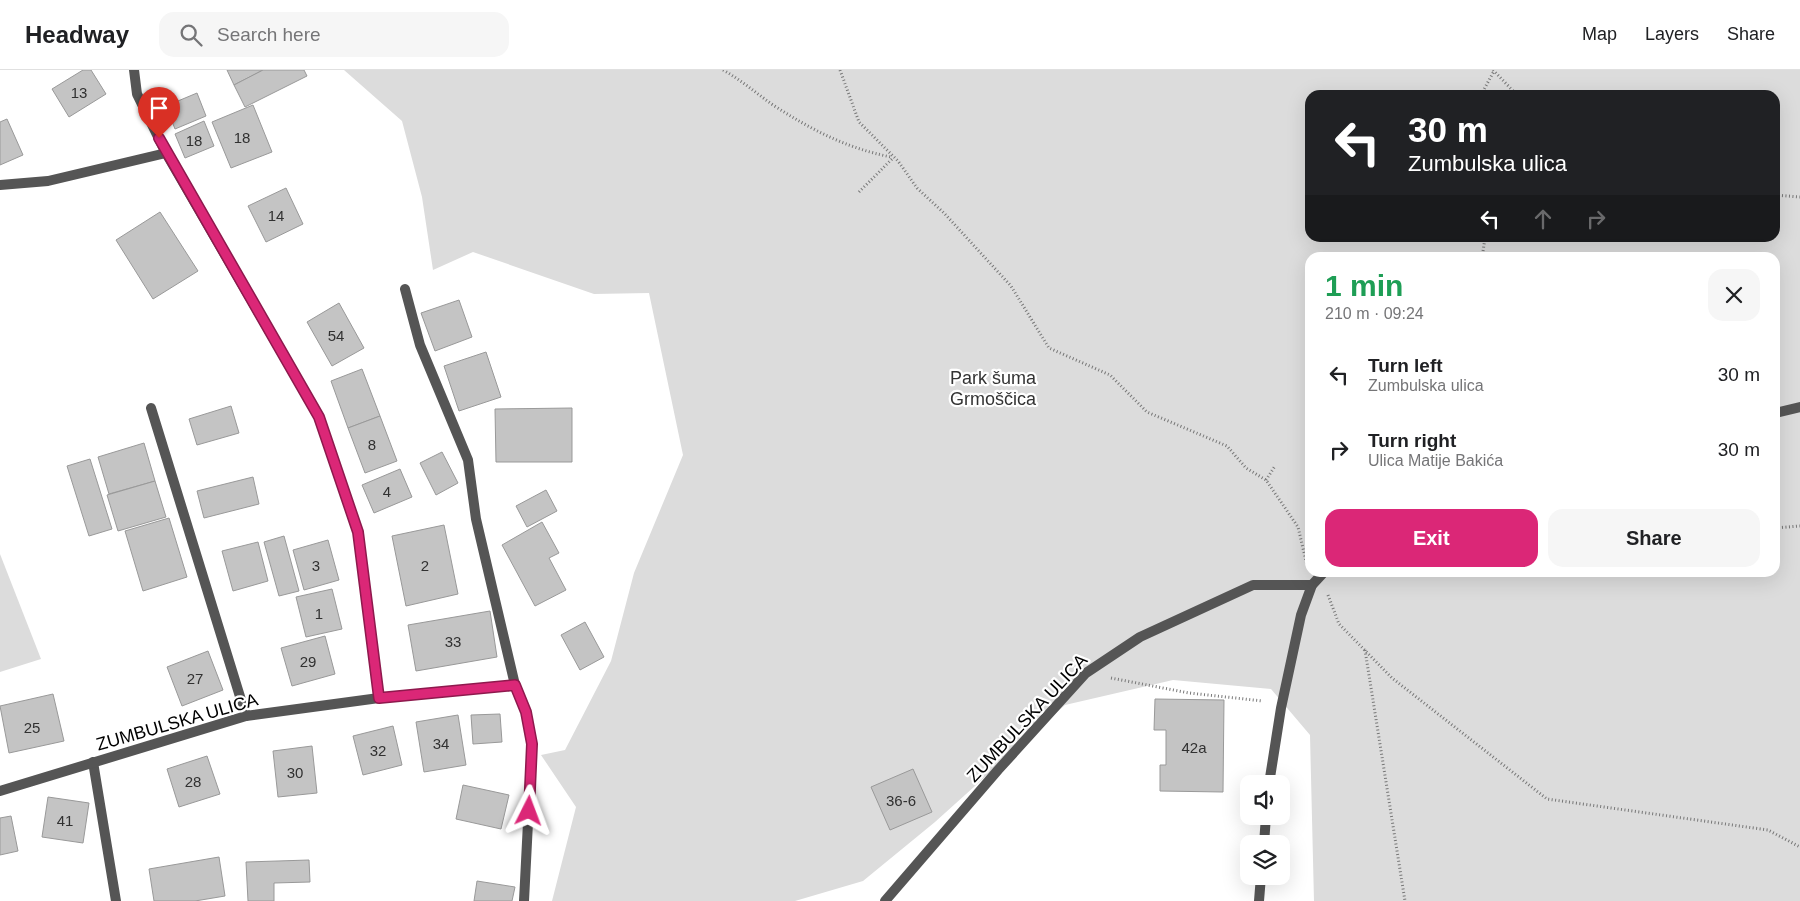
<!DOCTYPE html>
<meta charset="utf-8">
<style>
body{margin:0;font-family:Helvetica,sans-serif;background:#f6f6f6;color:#202124;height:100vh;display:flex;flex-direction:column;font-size:19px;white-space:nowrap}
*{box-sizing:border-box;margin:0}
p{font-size:16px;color:#757577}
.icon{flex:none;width:28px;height:28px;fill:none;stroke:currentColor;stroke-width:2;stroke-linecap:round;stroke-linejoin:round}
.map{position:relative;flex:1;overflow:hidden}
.drawer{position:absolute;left:1305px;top:182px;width:475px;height:325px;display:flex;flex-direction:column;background:#fff;border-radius:15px;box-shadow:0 5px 20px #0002}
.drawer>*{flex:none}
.hud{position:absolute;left:1305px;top:20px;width:475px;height:152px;border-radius:15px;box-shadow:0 5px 20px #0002;background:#202124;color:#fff;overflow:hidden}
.buttons{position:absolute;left:1240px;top:705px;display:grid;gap:10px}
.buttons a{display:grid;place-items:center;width:50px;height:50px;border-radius:10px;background:#fff;box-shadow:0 5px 20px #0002;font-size:25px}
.pin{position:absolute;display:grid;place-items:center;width:42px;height:42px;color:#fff;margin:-51px -21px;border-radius:50% 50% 50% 0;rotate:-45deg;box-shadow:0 0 5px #0007}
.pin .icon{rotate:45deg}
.me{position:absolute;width:55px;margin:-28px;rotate:3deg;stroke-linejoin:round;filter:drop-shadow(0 0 4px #0008)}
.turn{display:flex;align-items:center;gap:18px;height:105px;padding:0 20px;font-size:22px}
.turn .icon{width:65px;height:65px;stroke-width:2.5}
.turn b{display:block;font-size:35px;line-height:42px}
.lanes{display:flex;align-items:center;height:48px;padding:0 20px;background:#0003;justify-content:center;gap:25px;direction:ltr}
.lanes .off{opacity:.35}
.round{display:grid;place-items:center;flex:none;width:52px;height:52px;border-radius:15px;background:#f6f6f6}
.headline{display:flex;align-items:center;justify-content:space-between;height:85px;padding:0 20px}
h1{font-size:30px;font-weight:700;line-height:38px;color:#1e9e55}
.button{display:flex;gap:10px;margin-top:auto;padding:10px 20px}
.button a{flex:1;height:58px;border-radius:15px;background:#db2777;color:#fff;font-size:20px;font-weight:700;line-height:58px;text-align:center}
.button a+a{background:#f6f6f6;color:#202124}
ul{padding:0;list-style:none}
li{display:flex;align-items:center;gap:15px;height:75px;padding:0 20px}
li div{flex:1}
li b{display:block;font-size:19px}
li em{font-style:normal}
header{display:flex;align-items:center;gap:30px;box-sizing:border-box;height:70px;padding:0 25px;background:#fff;border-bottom:1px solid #e0e0e0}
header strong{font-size:24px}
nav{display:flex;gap:28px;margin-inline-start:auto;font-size:18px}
.search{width:350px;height:45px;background:#f6f6f6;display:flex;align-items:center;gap:12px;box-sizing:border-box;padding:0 18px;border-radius:15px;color:#757577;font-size:19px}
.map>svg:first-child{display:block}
</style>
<header>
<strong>Headway</strong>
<div class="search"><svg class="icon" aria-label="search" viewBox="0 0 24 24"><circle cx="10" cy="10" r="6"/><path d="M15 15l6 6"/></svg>Search here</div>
<nav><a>Map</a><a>Layers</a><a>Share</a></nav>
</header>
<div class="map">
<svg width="1800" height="831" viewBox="0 0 1800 831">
<rect width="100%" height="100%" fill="#fff"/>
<!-- green -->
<g fill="#dcdcdc" fill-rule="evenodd">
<path d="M344 0H1800V831H1314L1310 665 1271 619 1173 610 1065 635 935 752 863 811 795 831H552L576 737 541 685 565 680 611 591 634 503 683 385 649 223 594 224 473 182 433 200 422 127 402 51ZM1310 25H1775V168H1310ZM1310 188H1775V502H1310Z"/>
<path d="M0 484 41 589 0 602Z"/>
</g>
<!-- building -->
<g fill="#c4c4c4" stroke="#999">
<path d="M83 0H91L106 24 69 47 52 19Z"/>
<path d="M227 0H263L234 15Z"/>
<path d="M263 0H304L307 6 245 37 234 15Z"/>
<path d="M197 23 206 46 175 59 166 36Z"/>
<path d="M253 35 272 82 231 98 212 52Z"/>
<path d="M7 49 23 85 0 95V52Z"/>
<path d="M204 51 214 76 185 88 175 64Z"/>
<path d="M286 118 303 154 266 172 248 136Z"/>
<path d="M160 142 198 201 153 229 116 170Z"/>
<path d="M459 230 472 267 435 281 421 243Z"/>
<path d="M339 233 364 278 332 296 307 252Z"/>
<path d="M486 282 501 327 459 341 444 296Z"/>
<path d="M362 299 380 346 348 358 331 311Z"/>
<path d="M231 336 239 363 197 375 189 349Z"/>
<path d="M572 338V392H496L495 339Z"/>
<path d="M380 346 397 391 365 403 348 358Z"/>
<path d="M144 373 155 411 109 424 98 387Z"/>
<path d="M442 382 458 413 436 425 420 393Z"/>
<path d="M90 389 112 459 89 466 67 396Z"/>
<path d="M400 399 412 427 374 443 362 415Z"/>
<path d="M253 407 259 434 204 448 197 421Z"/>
<path d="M155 411 166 447 118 461 107 425Z"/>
<path d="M546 420 557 441 527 457 516 436Z"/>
<path d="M169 448 187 507 143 521 125 461Z"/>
<path d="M542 452 559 483 549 488 566 520 535 536 502 475Z"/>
<path d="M444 455 458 524 406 536 392 466Z"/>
<path d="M284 466 299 521 279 526 264 472Z"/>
<path d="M328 470 339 510 304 520 293 480Z"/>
<path d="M258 472 268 511 233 521 222 481Z"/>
<path d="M332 519 342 559 306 567 296 527Z"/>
<path d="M490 541 497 587 416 601 408 555Z"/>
<path d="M585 552 604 587 580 600 561 565Z"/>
<path d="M325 566 335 604 292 616 281 578Z"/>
<path d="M208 581 223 620 182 636 167 597Z"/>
<path d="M53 624 64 671 9 683 0 636Z"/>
<path d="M1155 629 1224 630 1223 722 1160 721V695H1166V660H1154Z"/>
<path d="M500 644 502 672 473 674 471 645Z"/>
<path d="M458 645 466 695 424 702 416 652Z"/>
<path d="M393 656 402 695 363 705 353 666Z"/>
<path d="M312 676 317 723 278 727 273 681Z"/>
<path d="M207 686 220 724 179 737 167 699Z"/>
<path d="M913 699 932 742 890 760 871 717Z"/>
<path d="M463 715 509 725 501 759 456 749Z"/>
<path d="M48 727 89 733 83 773 42 767Z"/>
<path d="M11 746 18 781 0 785V748Z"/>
<path d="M219 787 225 826 195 831H154L149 799Z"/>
<path d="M309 790 310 812 274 813V831H248L246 792Z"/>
<path d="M477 811 515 817 512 831H474Z"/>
</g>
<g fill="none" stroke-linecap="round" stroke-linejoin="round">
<!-- path -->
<g stroke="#777" stroke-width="3" stroke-dasharray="1 2.5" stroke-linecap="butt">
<path d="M723 0C741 10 756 23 773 35 812 60 846 78 891 87"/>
<path d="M840 0 859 52 898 91 917 118 944 143 1011 216 1049 278 1110 305 1147 342 1227 376 1246 398 1266 410 1298 457 1307 495"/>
<path d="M1493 0 1517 25"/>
<path d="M1481 25 1494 1"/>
<path d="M859 122 893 88"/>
<path d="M1775 125 1800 127"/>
<path d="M1482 188 1485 168"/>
<path d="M1266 410 1275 396"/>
<path d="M1775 458 1800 456"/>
<path d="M1328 525 1339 554 1392 608 1547 729 1768 760 1800 777"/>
<path d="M1365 580 1405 831"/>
<path d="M1111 608 1189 623 1263 631"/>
</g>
<!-- street -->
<g stroke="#555" stroke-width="10">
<path d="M134 0 137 24 166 83 319 347 358 463 379 628"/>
<path d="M0 115 48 111 166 83"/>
<path d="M405 219 420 275 468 390 476 449 515 615 526 642 532 674 524 831"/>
<path d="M151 338 246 646"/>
<path d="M1775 343 1800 337"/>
<path d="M93 692 116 831"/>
<path d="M1269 714 1281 638 1301 545 1312 515 1324 502"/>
<path d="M0 721 246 646 379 628 515 615"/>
<path d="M1264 774 1266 746"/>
<path d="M885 831 998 700 1086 603 1140 567 1253 515H1312"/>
<path d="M1259 831 1261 806"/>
</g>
</g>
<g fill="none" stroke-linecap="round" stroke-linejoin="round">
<defs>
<path id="route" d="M159 68 319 347 358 462 379 628 515 615 526 642 532 674 529 741"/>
</defs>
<!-- route casing -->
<use href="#route" stroke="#8e194d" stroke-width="12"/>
<!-- route -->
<use href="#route" stroke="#db2777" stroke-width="9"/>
</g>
<g text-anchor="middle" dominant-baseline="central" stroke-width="4.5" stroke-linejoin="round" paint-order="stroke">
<!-- number labels -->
<g font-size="15" fill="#313131">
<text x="79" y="22">13</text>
<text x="242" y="67">18</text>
<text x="194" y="70">18</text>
<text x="276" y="145">14</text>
<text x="336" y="265">54</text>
<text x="372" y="374">8</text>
<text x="387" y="421">4</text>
<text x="316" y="495">3</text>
<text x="425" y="495">2</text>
<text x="319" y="543">1</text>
<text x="453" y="571">33</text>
<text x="308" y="591">29</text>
<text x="195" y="608">27</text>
<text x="32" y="657">25</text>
<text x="441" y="673">34</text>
<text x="1194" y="677">42a</text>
<text x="378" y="680">32</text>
<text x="295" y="702">30</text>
<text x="193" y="711">28</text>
<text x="901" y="730">36-6</text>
<text x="65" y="750">41</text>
</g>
<!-- park labels -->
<g font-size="18" fill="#333" stroke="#fff">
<text x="993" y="308">Park šuma<tspan x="993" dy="21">Grmoščica</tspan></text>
</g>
<!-- street labels -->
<g font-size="18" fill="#000" stroke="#fff">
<text transform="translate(1027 648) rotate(-47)">ZUMBULSKA ULICA</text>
<text transform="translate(177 652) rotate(-16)">ZUMBULSKA ULICA</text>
</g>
</g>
</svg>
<div class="buttons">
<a><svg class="icon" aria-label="sound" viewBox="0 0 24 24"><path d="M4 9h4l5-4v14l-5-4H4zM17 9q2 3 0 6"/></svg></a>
<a><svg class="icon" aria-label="layers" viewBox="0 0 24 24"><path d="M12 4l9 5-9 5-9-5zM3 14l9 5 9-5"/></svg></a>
</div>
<div class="pin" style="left:159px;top:68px;background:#d93025"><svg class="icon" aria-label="arrive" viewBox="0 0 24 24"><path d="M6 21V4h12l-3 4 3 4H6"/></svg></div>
<svg class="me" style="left:529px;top:741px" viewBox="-20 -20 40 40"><path d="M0-17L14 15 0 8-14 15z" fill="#db2777" stroke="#fff" stroke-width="4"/></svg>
<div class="hud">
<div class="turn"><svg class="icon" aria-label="left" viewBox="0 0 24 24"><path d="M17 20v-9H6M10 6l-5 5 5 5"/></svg><div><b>30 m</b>Zumbulska ulica</div></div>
<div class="lanes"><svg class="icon" aria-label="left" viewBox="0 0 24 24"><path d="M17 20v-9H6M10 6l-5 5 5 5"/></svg><svg class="icon off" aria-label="ahead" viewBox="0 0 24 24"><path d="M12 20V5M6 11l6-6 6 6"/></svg><svg class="icon off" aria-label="right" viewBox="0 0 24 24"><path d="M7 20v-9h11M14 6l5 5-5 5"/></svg></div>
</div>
<section class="drawer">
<div class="headline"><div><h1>1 min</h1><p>210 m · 09:24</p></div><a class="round"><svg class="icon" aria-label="close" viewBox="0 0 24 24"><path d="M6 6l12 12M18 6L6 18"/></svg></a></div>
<ul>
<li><svg class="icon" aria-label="left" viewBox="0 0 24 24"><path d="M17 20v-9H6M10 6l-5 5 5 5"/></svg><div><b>Turn left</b><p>Zumbulska ulica</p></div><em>30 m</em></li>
<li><svg class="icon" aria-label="right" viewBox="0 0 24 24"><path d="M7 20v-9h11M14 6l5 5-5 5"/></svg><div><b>Turn right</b><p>Ulica Matije Bakića</p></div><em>30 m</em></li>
</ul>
<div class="button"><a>Exit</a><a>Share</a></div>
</section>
</div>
